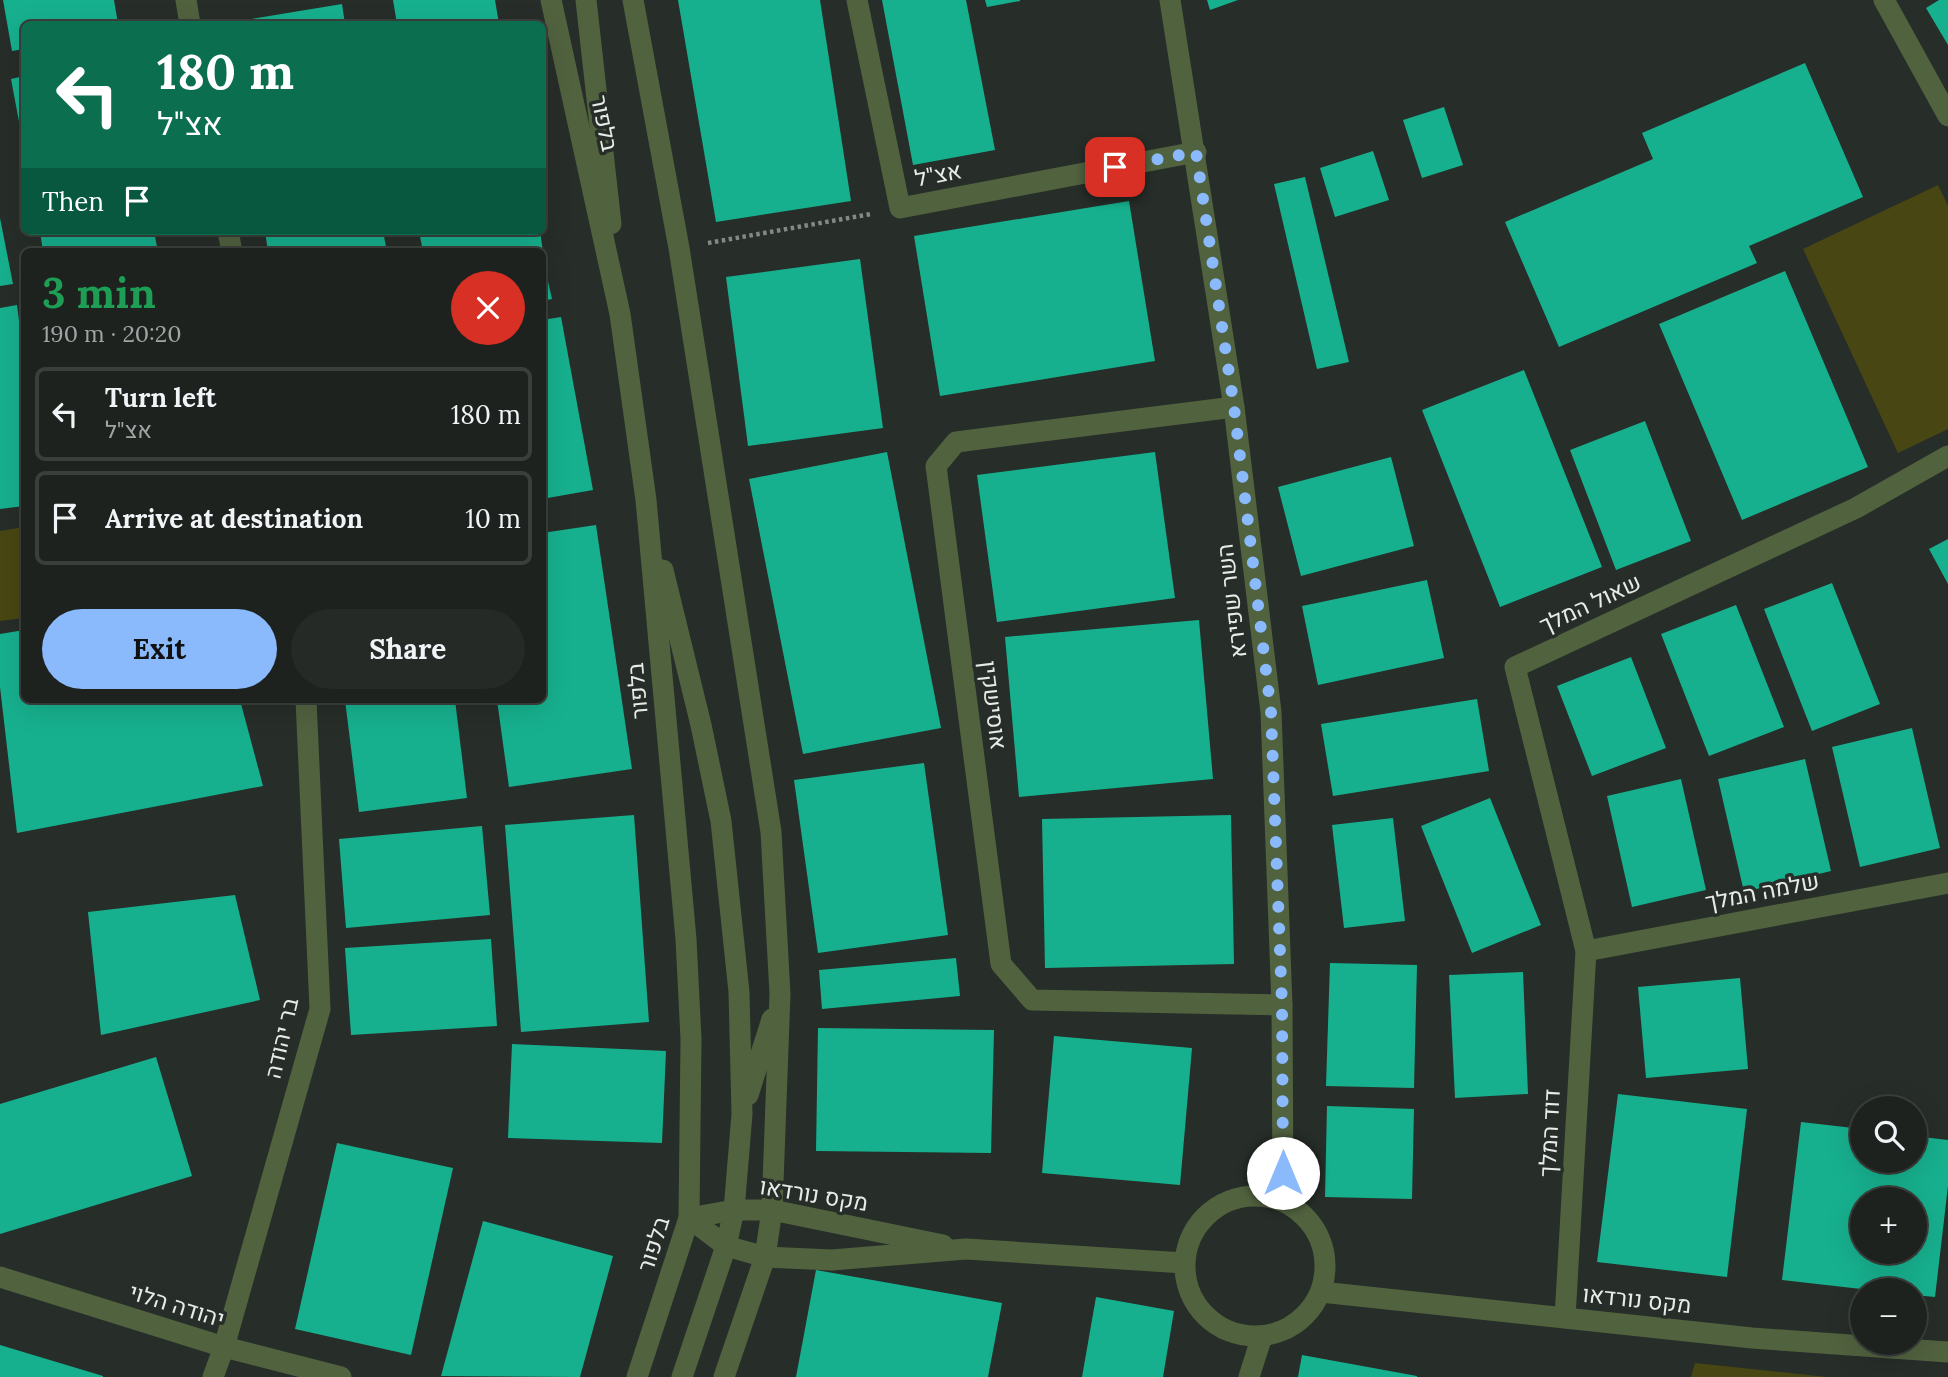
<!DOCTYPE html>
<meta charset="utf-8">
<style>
body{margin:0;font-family:Lora,Heebo,serif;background:#252a27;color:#f1f3f6;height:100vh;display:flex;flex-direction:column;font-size:26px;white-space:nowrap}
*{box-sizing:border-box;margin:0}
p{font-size:23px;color:#a0a4a4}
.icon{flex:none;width:38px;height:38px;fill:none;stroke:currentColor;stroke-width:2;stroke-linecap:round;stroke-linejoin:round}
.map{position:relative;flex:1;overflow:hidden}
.panel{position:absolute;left:21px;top:248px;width:525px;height:455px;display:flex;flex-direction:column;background:#1d221e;border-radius:10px;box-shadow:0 7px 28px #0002,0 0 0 2px #3b3f3c}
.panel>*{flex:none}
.banner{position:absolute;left:21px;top:21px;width:525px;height:214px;border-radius:10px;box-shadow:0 7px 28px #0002,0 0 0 2px #3b3f3c;background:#0b6e4f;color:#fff;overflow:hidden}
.fabs{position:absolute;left:1850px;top:1096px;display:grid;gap:14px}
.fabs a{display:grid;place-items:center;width:77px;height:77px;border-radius:50%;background:#1d221e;box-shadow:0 7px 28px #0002,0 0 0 2px #3b3f3c;font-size:35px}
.pin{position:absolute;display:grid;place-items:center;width:60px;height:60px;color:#fff;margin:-30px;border-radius:14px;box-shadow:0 4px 10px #0006}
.me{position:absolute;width:77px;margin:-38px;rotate:0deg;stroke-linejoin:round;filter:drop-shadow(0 0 5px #0008)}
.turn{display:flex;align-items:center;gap:24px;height:147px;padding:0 21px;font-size:32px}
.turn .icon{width:91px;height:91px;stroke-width:2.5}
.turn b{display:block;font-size:49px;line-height:60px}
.then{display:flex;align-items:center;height:66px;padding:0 21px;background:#0003;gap:14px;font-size:26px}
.round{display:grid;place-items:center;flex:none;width:74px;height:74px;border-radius:37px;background:#252a27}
.head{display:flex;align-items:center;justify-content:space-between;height:119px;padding:0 21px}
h1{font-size:42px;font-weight:700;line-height:52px;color:#1e9e55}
.primary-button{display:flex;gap:14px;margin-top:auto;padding:14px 21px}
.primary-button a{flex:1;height:80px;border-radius:42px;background:#8abafc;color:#111;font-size:28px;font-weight:700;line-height:80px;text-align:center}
.primary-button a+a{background:#252a27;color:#f1f3f6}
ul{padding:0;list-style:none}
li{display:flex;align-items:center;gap:21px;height:94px;margin:0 14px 10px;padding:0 7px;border:4px solid #3b3f3c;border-radius:10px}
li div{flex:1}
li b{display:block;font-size:26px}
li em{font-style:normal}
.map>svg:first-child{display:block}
</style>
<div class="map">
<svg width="1948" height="1377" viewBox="0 0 1948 1377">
<rect width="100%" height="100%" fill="#272d28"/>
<!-- green -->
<g fill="#484713">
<path d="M1938 185 1948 206V429L1898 453 1803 249Z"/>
<path d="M24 527V618L0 621V531Z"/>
<path d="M1695 1363 1827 1377H1691Z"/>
</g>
<!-- building -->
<g fill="#17b08e" fill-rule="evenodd">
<path d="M3 0H114L118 24H24V49L12 51Z"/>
<path d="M393 0H495L499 24H397Z"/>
<path d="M678 0H820L851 201 716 222Z"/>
<path d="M882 0H966L995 150 913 165Z"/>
<path d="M985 0H1020V1L987 7Z"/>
<path d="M1207 0H1238L1210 10Z"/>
<path d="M1939 0H1948V45L1926 8Z"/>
<path d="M342 4 345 24H233V22Z"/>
<path d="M1805 63 1863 197 1749 246 1757 263 1559 347 1505 222 1653 159 1642 133Z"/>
<path d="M24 76V143H23L11 79Z"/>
<path d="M1444 107 1463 165 1422 178 1403 120Z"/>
<path d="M1373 151 1389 200 1335 217 1320 168Z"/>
<path d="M1305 177 1349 362 1317 369 1274 184Z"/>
<path d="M1129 201 1155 361 940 396 914 236Z"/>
<path d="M0 218 13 284 0 286Z"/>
<path d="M40 231H154L158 252H43Z"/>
<path d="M265 231H383L387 252H268Z"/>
<path d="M419 231H540L543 252H423Z"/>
<path d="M542 255 552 299 542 301Z"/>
<path d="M860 259 883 428 748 446 726 277Z"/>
<path d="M1785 271 1868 467 1742 520 1659 324Z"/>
<path d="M17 305 24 359V506L0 509V308Z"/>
<path d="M561 317 593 490 542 499V320Z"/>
<path d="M1524 370 1602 567 1500 607 1422 410Z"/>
<path d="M1645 421 1691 541 1616 570 1570 450Z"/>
<path d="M887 452 941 728 803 754 749 479Z"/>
<path d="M1155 452 1175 598 997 622 977 475Z"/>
<path d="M1391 457 1414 546 1301 576 1278 487Z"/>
<path d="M596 525 632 769 509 787 497 700H542V533Z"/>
<path d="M1948 539V584L1929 549Z"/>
<path d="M1427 580 1444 658 1318 685 1302 606Z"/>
<path d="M1832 583 1880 704 1812 731 1764 609Z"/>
<path d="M1736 605 1784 727 1709 756 1661 634Z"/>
<path d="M1199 620 1213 779 1019 797 1005 637Z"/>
<path d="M24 630V700H240L263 786 17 833 0 687V634Z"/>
<path d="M1631 657 1666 748 1592 776 1557 686Z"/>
<path d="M1477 699 1489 771 1333 796 1321 724Z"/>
<path d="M345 700H455L467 798 359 812Z"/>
<path d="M1912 728 1940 848 1860 867 1832 747Z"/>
<path d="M1805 759 1831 871 1744 892 1718 779Z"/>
<path d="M924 763 948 935 818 953 794 780Z"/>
<path d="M1681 779 1706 890 1632 907 1607 796Z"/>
<path d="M1490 798 1541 925 1472 953 1421 826Z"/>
<path d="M634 815 649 1022 521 1032 505 825Z"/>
<path d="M1231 815 1234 964 1045 968 1042 819Z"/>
<path d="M1393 818 1405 921 1344 928 1332 825Z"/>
<path d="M482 826 490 915 346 928 339 839Z"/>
<path d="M235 895 260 1000 101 1035 88 912Z"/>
<path d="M491 939 497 1026 351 1035 345 948Z"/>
<path d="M956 958 960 996 822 1009 819 970Z"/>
<path d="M1330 963 1417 965 1414 1088 1326 1086Z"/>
<path d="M1523 972 1528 1094 1455 1098 1449 975Z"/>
<path d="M1740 978 1748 1069 1646 1078 1638 987Z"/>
<path d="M818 1028 994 1030 991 1153 816 1151Z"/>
<path d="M1054 1036 1192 1048 1180 1185 1042 1173Z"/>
<path d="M512 1044 666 1051 662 1143 508 1138Z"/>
<path d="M156 1057 192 1176 0 1234V1104Z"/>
<path d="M1618 1094 1747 1109 1727 1277 1597 1262Z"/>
<path d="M1327 1106 1414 1109 1412 1199 1325 1197Z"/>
<path d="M1801 1122 1862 1129V1160H1914V1136L1948 1140V1186L1935 1297 1914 1295V1290H1870L1782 1280ZM1862 1199H1914V1251H1862Z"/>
<path d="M337 1143 453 1168 411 1355 295 1329Z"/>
<path d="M483 1221 613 1256 580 1377 441 1376Z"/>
<path d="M816 1270 1002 1303 988 1377H796Z"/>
<path d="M1096 1297 1174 1311 1163 1377H1082Z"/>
<path d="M0 1345 103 1376V1377H0Z"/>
<path d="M1302 1355 1417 1376V1377H1298Z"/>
</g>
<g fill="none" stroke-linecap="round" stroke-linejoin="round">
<!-- path -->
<path stroke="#848985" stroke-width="4.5" stroke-dasharray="3.5 3.5" stroke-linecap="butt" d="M708 243 871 214"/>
<!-- minor -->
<g stroke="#51623f" stroke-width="21">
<path d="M186 0 190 24"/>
<path d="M551 0 620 314 646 500 686 939 691 1039 689 1218 637 1377"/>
<path d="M586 0 611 224"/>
<path d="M633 0 679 248 771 832 780 994 772 1210 765 1257 724 1377"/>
<path d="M857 0 900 208 1196 152"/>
<path d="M1170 0 1234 407 1271 712 1282 1005 1283 1201"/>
<path d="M1884 0 1948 116"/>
<path d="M228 231 232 252"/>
<path d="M1234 407 956 442 936 466 1001 964 1032 1000 1282 1005"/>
<path d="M663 570 701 725 721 821 739 992 742 1114 734 1210 726 1246 682 1377"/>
<path d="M1586 951 1948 883"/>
<path d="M748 1095 772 1019"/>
<circle cx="1255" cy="1266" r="70"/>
<path d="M689 1218 726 1246 765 1257 832 1260 966 1249 1184 1263"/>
<path d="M689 1218 734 1210H772L943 1245"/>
<path d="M0 1277 224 1347 341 1377"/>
<path d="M1321 1292 1752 1338 1948 1352"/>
<path d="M1565 1318 1586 951 1515 667 1856 508 1948 456"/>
<path d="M213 1377 224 1347 320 1009 306 700"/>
<path d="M1249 1377 1262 1336"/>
</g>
</g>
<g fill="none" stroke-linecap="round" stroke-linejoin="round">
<!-- route -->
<path stroke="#8abafc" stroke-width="12" stroke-dasharray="0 21.6" d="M1115 167 1196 152 1234 407 1271 712 1282 1005 1283 1173"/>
</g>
<g text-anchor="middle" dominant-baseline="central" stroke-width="7" stroke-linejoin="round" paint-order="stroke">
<!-- street labels -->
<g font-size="23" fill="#e8ece9" stroke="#272d28">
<text transform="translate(605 123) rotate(78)">בלפור</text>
<text transform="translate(938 174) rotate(-11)">אצ"ל</text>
<text transform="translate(1231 601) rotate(-97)">השר שפירא</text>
<text transform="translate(1590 603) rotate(-25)">שאול המלך</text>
<text transform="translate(637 691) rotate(-95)">בלפור</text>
<text transform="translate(994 705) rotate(83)">אוסישקין</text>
<text transform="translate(1762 891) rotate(-11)">שלמה המלך</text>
<text transform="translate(281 1038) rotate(-77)">בר יהודה</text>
<text transform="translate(1549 1133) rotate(-87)">דוד המלך</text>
<text transform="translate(814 1194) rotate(9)">מקס נורדאו</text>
<text transform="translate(653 1244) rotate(-72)">בלפור</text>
<text transform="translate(1637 1299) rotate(6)">מקס נורדאו</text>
<text transform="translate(177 1305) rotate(17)">יהודה הלוי</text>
</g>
</g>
</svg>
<div class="fabs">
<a><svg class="icon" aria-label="search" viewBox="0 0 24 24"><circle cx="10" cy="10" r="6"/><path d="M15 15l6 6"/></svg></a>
<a>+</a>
<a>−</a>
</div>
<div class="pin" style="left:1115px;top:167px;background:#d93025"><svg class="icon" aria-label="arrive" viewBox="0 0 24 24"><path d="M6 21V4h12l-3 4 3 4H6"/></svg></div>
<svg class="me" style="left:1283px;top:1173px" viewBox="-20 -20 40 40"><circle r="19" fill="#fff"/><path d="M0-13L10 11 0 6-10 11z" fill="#8abafc"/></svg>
<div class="banner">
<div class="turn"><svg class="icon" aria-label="left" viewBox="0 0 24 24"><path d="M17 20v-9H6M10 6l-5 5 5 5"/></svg><div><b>180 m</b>אצ&quot;ל</div></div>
<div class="then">Then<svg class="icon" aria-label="arrive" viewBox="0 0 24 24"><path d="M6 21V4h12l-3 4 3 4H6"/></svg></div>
</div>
<section class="panel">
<div class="head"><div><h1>3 min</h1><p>190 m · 20:20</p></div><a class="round" style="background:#d93025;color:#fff"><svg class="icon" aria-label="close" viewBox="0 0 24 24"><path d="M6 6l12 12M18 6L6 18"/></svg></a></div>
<ul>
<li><svg class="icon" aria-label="left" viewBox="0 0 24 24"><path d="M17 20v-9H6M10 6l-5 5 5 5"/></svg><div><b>Turn left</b><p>אצ&quot;ל</p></div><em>180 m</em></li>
<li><svg class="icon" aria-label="arrive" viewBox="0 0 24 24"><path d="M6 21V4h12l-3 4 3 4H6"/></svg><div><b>Arrive at destination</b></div><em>10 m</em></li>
</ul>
<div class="primary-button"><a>Exit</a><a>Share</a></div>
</section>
</div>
